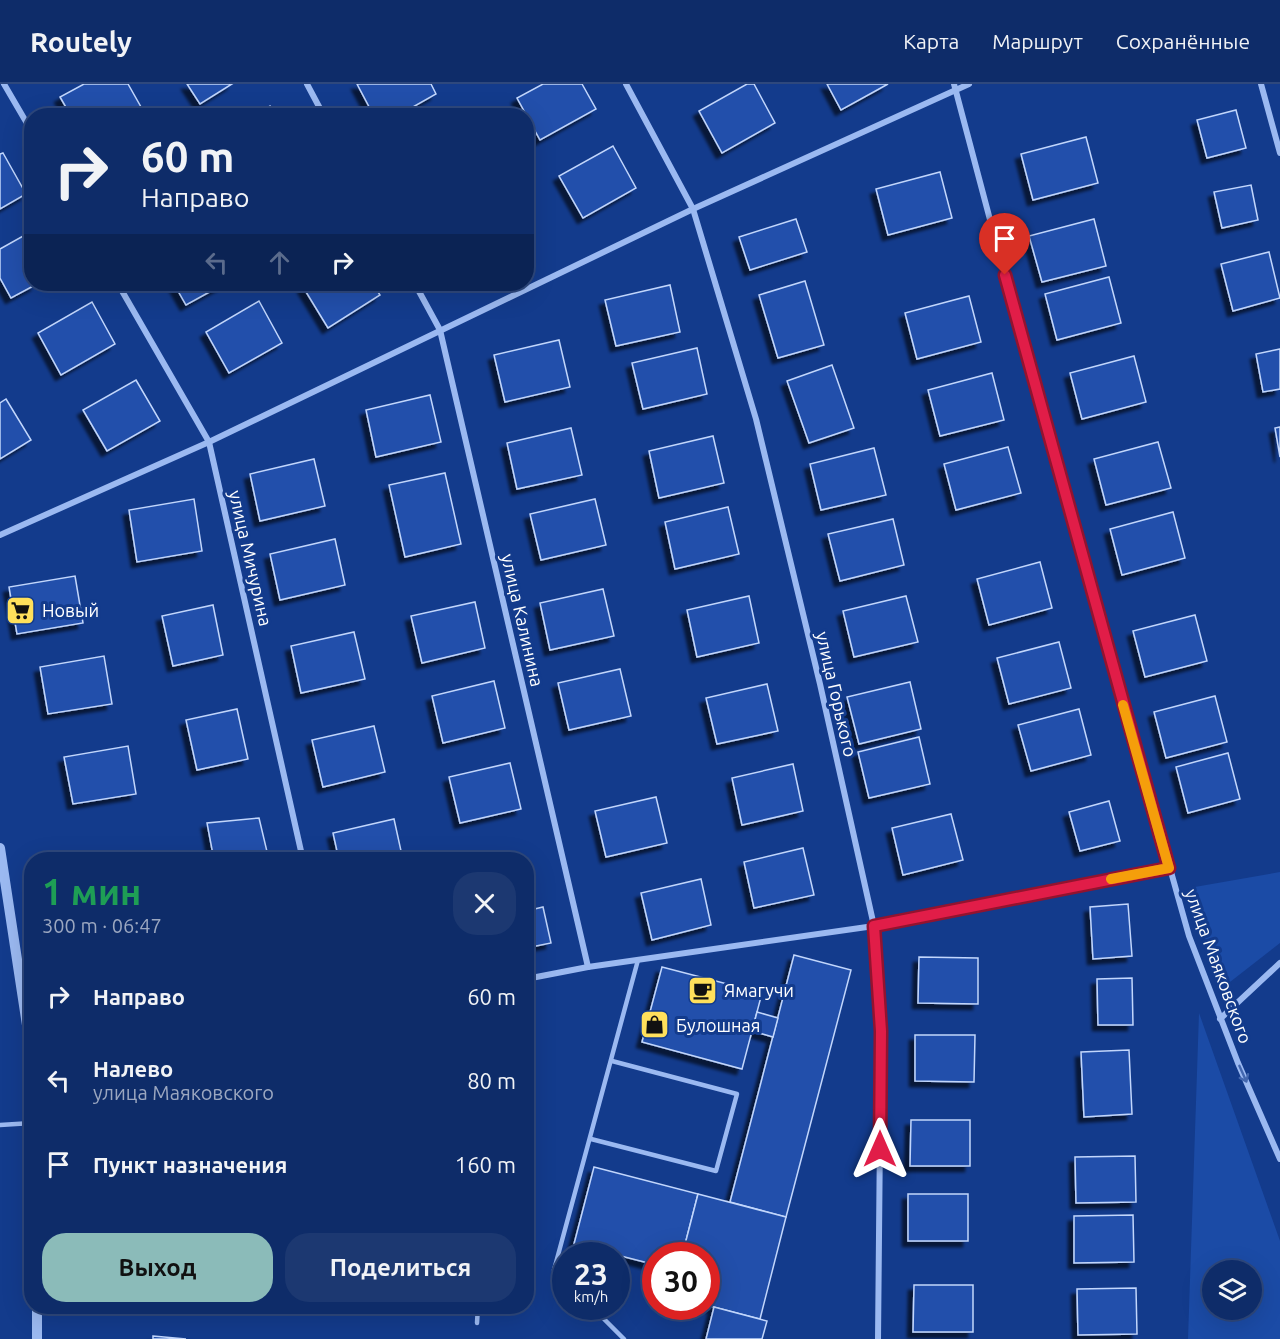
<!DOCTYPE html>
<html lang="ru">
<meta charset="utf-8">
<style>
body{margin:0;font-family:Ubuntu,sans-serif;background:#1c3871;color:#f1f3f6;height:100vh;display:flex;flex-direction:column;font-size:22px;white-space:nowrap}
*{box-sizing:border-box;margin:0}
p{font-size:20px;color:#9ba7c0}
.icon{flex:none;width:33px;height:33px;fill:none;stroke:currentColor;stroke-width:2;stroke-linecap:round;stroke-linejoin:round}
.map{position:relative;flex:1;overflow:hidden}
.drawer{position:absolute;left:24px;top:768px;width:510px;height:462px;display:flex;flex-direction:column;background:#0e2c69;border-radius:24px;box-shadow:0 6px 24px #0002,0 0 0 2px #2e487d}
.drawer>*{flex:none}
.banner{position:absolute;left:24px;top:24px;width:510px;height:183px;border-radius:24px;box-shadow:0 6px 24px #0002,0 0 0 2px #2e487d;background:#0e2c69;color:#f1f3f6;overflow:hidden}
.fabs{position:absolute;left:1202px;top:1176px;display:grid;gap:12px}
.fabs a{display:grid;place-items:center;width:60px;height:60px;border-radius:50%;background:#0e2c69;box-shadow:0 6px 24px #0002,0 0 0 2px #2e487d;font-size:30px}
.speed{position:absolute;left:552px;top:1158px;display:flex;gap:12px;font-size:30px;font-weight:700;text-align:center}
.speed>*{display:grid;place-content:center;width:78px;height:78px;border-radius:50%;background:#0e2c69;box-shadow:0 6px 24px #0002,0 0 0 2px #2e487d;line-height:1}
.speed small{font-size:15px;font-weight:400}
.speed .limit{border:9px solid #d22;background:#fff;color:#111}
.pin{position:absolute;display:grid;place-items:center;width:51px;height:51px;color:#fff;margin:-62px -26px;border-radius:50% 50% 50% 0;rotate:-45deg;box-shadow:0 0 6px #0007}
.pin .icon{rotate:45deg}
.me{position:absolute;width:66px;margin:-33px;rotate:0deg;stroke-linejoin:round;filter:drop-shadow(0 0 4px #0008)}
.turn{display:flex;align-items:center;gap:21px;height:126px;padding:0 18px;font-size:27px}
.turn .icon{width:78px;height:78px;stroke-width:2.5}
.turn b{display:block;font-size:42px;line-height:51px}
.lanes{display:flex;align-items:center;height:57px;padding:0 18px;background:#0003;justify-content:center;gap:30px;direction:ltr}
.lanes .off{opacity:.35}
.round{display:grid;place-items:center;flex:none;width:63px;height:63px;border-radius:24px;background:#1c3871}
.head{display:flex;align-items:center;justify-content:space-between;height:102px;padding:0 18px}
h1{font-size:36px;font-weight:700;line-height:45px;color:#1e9e55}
.action{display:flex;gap:12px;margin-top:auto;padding:12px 18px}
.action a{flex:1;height:69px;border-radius:24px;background:#8bbbb9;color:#111;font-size:24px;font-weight:700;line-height:69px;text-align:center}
.action a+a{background:#1c3871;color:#f1f3f6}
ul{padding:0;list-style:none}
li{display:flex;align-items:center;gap:18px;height:84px;padding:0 18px}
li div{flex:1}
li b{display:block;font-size:22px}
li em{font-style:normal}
header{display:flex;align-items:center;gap:36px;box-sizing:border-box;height:84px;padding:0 30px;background:#0e2c69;border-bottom:2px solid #2e487d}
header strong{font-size:28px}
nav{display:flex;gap:33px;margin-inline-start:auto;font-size:21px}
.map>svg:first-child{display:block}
</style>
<header>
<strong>Routely</strong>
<nav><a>Карта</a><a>Маршрут</a><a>Сохранённые</a></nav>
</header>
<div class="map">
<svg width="1280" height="1255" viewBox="0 0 1280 1255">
<defs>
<filter id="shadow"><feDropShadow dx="-5.5" dy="5.5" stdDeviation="1.5" flood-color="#0009"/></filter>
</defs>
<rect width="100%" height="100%" fill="#133b8c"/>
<!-- green -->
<g fill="#1b4ba6" fill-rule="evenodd">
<path d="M1280 788V859L1221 905 1189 804Z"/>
<path d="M1199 929 1280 1157V1255H1188ZM1212 1186H1251V1226H1212Z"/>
</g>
<!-- building -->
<g fill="#2150ab" stroke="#c2d6fc" stroke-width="1.5" filter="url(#shadow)">
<path d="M84 0H128L141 23 125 32H71L60 13Z"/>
<path d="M187 0H232L200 20Z"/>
<path d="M357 0H431L436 10 397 32H374Z"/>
<path d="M543 0H582L596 25 540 56 517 14Z"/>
<path d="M747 0H754L775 39 722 69 699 27Z"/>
<path d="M827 0H888L841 26Z"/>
<path d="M270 22 276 32H254Z"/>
<path d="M1236 26 1246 64 1207 74 1197 36Z"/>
<path d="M1086 53 1098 99 1033 116 1021 70Z"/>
<path d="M613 62 636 104 583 134 559 92Z"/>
<path d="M3 69 26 110 0 125V70Z"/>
<path d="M940 88 952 134 888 151 876 105Z"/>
<path d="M1251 101 1258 136 1222 144 1214 108Z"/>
<path d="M796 135 807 168 750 186 739 153Z"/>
<path d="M1094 135 1106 182 1042 198 1029 152Z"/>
<path d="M32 147V200H37L11 214 0 194V165Z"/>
<path d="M1269 168 1280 214 1233 227 1221 180Z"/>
<path d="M1109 193 1121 239 1057 256 1045 210Z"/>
<path d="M805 197 824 261 778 274 759 211Z"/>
<path d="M174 200H224L186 221Z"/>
<path d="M309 200H373L380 211 328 244 303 203Z"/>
<path d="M670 201 680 248 616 262 605 216Z"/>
<path d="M969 212 981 258 917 275 905 229Z"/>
<path d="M259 217 282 259 229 289 206 248Z"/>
<path d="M92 218 115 260 61 291 38 249Z"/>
<path d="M559 256 570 303 505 318 494 271Z"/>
<path d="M697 264 707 310 643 325 632 279Z"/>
<path d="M1280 265V305L1263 308 1256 270Z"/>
<path d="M1134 272 1146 318 1082 335 1070 289Z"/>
<path d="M832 281 854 344 809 359 787 297Z"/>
<path d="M992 289 1004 336 940 352 928 306Z"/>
<path d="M136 296 160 337 107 367 83 326Z"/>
<path d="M430 311 441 358 376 373 366 326Z"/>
<path d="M6 315 31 356 0 375V319Z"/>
<path d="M1280 343V373L1275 344Z"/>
<path d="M571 344 582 391 517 405 507 359Z"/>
<path d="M713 352 724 399 659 414 649 367Z"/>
<path d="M1158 358 1171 404 1106 421 1094 375Z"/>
<path d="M1008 363 1021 409 956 426 944 380Z"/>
<path d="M874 364 886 411 821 426 810 380Z"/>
<path d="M314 375 325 422 260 437 250 390Z"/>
<path d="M445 389 461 460 405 473 389 401Z"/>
<path d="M194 415 202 467 137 478 129 426Z"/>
<path d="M595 415 606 461 541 476 530 430Z"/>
<path d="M728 423 739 470 675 485 665 438Z"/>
<path d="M1173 428 1185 474 1122 491 1110 445Z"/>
<path d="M893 435 904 481 840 497 828 450Z"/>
<path d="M335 455 345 501 280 516 270 470Z"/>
<path d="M1040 478 1052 524 989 541 977 495Z"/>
<path d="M75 492 83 539 17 550 9 503Z"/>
<path d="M603 505 614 552 550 566 540 519Z"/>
<path d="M749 512 759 559 697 573 687 526Z"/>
<path d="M906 512 918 558 854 573 843 527Z"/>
<path d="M475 518 485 564 422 579 411 532Z"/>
<path d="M213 521 223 571 173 582 162 532Z"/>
<path d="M1195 531 1207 577 1145 593 1133 547Z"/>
<path d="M354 548 365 595 301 609 291 562Z"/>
<path d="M1059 558 1071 604 1009 620 997 574Z"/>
<path d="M104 572 112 620 48 630 40 583Z"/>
<path d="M620 585 631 632 569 646 558 599Z"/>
<path d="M494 597 505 644 443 659 432 612Z"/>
<path d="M910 598 921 645 859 660 847 613Z"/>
<path d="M767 600 778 647 717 660 706 614Z"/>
<path d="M1215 612 1227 658 1166 674 1154 628Z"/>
<path d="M237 625 248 675 197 686 186 636Z"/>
<path d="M1079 625 1091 671 1031 687 1018 641Z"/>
<path d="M374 642 385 688 323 703 312 656Z"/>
<path d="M919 653 930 700 869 714 858 668Z"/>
<path d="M128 662 136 710 73 720 64 673Z"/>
<path d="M1228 669 1240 715 1188 729 1176 683Z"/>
<path d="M510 679 521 725 460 739 449 693Z"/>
<path d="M793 680 803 727 742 741 732 694Z"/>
<path d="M656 713 667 759 606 773 595 727Z"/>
<path d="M1109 717 1120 757 1080 767 1069 728Z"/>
<path d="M951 730 963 776 903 791 892 744Z"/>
<path d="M259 734 269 776H214L207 739Z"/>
<path d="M394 735 403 776H339L333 749Z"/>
<path d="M803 764 814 811 754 824 744 778Z"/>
<path d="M126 769 127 776H89Z"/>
<path d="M701 795 711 841 652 856 641 809Z"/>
<path d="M1128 820 1132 872 1093 875 1090 823Z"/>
<path d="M543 823 551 859 526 864V827Z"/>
<path d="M794 871 851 886 786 1133 730 1118Z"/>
<path d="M919 873 978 874V920L918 919Z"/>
<path d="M662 883 762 909 742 985 642 958Z"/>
<path d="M1132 894 1133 941H1098L1097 895Z"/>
<path d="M757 928 778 934 773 953 752 947Z"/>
<path d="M915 951H975L974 998 915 997Z"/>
<path d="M1129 966 1132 1030 1084 1033 1081 968Z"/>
<path d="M911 1036H970V1082H910Z"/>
<path d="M1135 1072 1136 1118 1076 1119 1075 1073Z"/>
<path d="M594 1083 698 1110 682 1172H656V1181L574 1160Z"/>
<path d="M698 1110 786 1133 760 1235 706 1221V1172H682Z"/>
<rect x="908" y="1110" width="60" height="47"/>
<path d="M1133 1131 1134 1178 1074 1179V1132Z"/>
<path d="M914 1201H973V1248H913Z"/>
<path d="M1136 1204 1137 1250 1078 1251 1077 1205Z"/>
<path d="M714 1223 767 1237 762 1255H706Z"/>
<path d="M153 1252 186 1255H153Z"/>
</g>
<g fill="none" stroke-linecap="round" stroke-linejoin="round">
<!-- service -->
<g stroke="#9bb9f1" stroke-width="4.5">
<path d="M0 1041 32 1039"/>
<path d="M591 1055 716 1087 737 1010 612 977"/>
<path d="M566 1197 554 1186 638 876"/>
<path d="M591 1222 624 1255"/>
<path d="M233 1225V1222"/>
<path d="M477 1239 478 1222"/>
</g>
<!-- minor -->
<g stroke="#9bb9f1" stroke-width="6">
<path d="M4 0 32 48"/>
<path d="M307 0 324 32"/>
<path d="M626 0 693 125 756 335 820 600 874 842 881 947 878 1255"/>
<path d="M954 0 1023 260 1189 852 1238 979 1280 1075"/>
<path d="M1261 0 1280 69"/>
<path d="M118 200 209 358 303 776"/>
<path d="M415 200 440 246 588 883"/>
<path d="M0 451 209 358 693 125 969 0"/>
<path d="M526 895 588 883 874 842 1169 784"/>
<path d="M1220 935 1280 879"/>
</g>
<!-- tertiary -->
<g stroke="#9bb9f1" stroke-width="10">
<path d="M0 764 32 974"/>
<path d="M37 1255V1222"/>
</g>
</g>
<!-- one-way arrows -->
<defs><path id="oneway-shaft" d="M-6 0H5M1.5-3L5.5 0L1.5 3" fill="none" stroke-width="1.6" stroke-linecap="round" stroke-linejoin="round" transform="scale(1.5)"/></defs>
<use stroke="#4367af" href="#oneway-shaft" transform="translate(1243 990) rotate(66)"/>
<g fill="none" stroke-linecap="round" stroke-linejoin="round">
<defs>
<path id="route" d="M880 1065 881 947 874 842 1169 784 1005 191"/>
</defs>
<!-- route casing -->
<use href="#route" stroke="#92132f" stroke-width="15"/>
<!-- route -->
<use href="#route" stroke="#e11d48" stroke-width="10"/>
<!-- slow -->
<path stroke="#f59e0b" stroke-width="10" d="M1111 795 1169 784 1123 621"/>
</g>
<!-- icons -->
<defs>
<symbol id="supermarket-square" viewBox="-11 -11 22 22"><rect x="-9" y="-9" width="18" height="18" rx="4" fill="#ffe05b" stroke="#133b8c"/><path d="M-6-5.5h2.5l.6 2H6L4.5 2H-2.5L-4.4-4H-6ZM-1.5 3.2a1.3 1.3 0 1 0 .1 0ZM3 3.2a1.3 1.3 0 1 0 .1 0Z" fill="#111"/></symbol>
<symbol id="cafe-square" viewBox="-11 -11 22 22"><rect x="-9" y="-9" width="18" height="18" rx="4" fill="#ffe05b" stroke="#133b8c"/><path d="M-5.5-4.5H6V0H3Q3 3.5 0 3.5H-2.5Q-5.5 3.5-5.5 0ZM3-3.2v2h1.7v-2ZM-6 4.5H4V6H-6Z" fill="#111"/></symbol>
<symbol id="shop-square" viewBox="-11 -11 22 22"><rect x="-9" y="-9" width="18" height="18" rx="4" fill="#ffe05b" stroke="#133b8c"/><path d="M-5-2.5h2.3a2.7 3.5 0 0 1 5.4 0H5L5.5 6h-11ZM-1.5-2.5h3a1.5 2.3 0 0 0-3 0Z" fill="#111"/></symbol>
</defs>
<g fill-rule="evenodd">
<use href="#supermarket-square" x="4" y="510" width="33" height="33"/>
<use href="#cafe-square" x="686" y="890" width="33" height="33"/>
<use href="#shop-square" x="638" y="924" width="33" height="33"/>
</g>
<g text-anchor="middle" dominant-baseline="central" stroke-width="6" stroke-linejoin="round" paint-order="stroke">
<!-- street labels -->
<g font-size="18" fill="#fff" stroke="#133b8c">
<text transform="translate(251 474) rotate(77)">улица Мичурина</text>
<text transform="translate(523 536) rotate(77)">улица Калинина</text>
<text transform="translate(837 610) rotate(77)">улица Горького</text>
<text transform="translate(1219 882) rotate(70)">улица Маяковского</text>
</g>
<!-- poi labels -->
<g font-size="18" fill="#fff" stroke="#133b8c" text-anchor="start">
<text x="42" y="526">Новый</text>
<text x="724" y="906">Ямагучи</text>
<text x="676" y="941">Булошная</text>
</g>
</g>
</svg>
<div class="fabs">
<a><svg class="icon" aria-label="layers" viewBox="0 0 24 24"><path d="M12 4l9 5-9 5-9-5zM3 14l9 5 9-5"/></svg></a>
</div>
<div class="speed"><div>23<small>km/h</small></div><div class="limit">30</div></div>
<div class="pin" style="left:1005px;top:191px;background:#d93025"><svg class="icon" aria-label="arrive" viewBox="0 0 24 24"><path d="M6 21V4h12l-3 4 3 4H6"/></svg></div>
<svg class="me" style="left:880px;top:1065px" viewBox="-20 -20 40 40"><path d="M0-17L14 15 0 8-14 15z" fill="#e11d48" stroke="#fff" stroke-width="4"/></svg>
<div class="banner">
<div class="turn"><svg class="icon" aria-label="right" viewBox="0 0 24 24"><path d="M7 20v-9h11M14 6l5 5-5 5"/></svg><div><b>60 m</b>Направо</div></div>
<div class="lanes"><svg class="icon off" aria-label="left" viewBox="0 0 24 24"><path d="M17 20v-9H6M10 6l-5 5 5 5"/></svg><svg class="icon off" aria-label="ahead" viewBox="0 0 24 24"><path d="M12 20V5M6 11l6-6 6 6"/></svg><svg class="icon" aria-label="right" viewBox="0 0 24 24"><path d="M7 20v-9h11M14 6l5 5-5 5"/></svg></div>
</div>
<section class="drawer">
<div class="head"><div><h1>1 мин</h1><p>300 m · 06:47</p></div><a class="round"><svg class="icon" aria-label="close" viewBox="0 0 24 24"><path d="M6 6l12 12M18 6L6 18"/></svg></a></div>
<ul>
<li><svg class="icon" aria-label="right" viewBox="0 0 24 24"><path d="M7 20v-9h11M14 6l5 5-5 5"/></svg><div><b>Направо</b></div><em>60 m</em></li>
<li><svg class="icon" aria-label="left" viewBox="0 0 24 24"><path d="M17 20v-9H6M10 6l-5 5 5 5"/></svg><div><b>Налево</b><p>улица Маяковского</p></div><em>80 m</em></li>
<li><svg class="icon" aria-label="arrive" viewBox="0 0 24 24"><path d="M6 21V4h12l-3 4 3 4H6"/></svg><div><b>Пункт назначения</b></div><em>160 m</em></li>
</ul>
<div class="action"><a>Выход</a><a>Поделиться</a></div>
</section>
</div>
